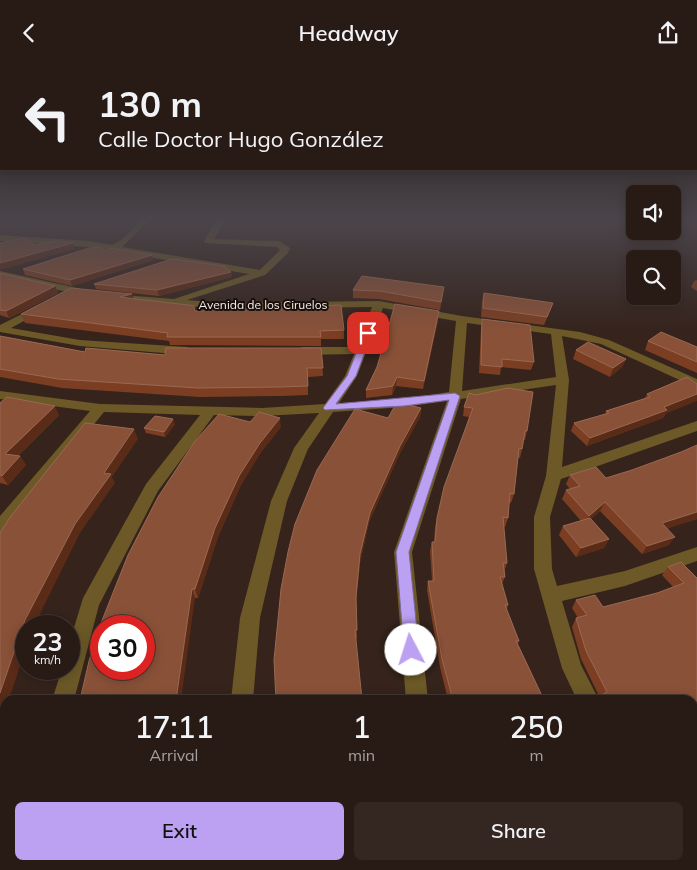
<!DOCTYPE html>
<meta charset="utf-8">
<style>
body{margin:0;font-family:Mulish,sans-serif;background:#342722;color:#f1f3f6;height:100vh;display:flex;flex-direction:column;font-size:19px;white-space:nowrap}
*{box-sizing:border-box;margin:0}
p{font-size:16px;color:#a5a1a0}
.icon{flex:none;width:28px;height:28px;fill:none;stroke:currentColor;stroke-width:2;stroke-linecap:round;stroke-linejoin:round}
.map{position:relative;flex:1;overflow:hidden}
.drawer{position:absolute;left:0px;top:630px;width:698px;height:175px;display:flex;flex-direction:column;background:#281a15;border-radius:15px 15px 0 0;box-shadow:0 2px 12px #0003,0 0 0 1px #443834}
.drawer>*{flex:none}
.hud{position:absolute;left:0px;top:0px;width:698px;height:105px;box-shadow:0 2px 12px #0003,0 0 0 1px #443834;background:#281a15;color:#f1f3f6;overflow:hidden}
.buttons{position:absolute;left:626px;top:120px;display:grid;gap:10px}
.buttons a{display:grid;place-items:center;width:55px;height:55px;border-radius:8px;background:#281a15;box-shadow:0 2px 12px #0003,0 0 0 1px #443834;font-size:25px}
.speed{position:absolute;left:15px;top:550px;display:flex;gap:10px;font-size:25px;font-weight:700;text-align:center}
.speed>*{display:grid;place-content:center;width:65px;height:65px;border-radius:50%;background:#281a15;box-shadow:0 2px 12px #0003,0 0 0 1px #443834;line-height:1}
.speed small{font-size:12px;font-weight:400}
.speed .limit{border:8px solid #d22;background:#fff;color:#111}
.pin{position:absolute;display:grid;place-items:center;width:42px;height:42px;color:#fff;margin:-21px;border-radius:10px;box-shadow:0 2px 8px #0006}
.me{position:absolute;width:55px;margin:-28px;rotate:355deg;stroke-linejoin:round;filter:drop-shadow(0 0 4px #0008)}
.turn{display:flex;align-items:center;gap:18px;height:105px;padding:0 15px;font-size:22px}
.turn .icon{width:65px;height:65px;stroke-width:2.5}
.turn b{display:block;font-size:35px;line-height:42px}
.eta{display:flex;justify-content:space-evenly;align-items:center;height:85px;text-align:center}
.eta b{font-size:30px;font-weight:600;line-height:35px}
.button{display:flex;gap:10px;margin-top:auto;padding:10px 15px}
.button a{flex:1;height:58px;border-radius:8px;background:#bca0f2;color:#111;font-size:20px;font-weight:600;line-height:58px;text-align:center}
.button a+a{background:#342722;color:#f1f3f6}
header{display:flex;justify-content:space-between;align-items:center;height:65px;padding:0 15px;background:#281a15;font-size:22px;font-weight:600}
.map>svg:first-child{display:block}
</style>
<header><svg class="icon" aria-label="back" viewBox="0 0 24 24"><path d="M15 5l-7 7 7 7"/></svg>Headway<svg class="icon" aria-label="share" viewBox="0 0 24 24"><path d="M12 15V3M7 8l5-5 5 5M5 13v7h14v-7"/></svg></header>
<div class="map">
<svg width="697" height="805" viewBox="0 0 697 805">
<rect width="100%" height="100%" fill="#35231c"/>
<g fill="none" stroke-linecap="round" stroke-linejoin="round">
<!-- minor -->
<g fill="#6c5927" fill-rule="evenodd">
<path d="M143 154H151L122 182 260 205 280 185 277 182 205 178 204 176 217 154H225L214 174 279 176 290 183 288 188 265 210 187 235 220 238 379 236 462 251 580 267 609 275 697 314V323L601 279 562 271 569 315 562 402 697 356V366L561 414 550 452 552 504 557 521 625 506 697 482V496L625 521 562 536 581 600 599 635H577L562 603 534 504V452L546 411 556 320 461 334 412 487 428 635H406L394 487 447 336 404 342 333 347 308 384 287 436 260 553 253 635H231L240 553 271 436 294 383 319 348 262 351 214 350 158 426 99 540 74 635H52L62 604H69V579L83 533 146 419 200 350 104 347 6 467 0 469V451L90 346 0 334V326L100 339 262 343 325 339 345 311 354 289 302 290 296 286 302 282H357L372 242 220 244 114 234 110 233V229L174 234 249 209 89 182 0 176V170L89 176 112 180 121 175ZM383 243 456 256 449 327 404 334 339 338 357 311ZM467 258 551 269 556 312 462 326Z"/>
<path d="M0 206 86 225 91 228 86 231 0 212Z"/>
<path d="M40 240 45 243 44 245 11 263 80 275 187 282 193 286 187 290 80 281 0 267V260Z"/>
<path d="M697 657V679L692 680V658Z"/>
<rect x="0" y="731" width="5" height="24"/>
<path d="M692 773 697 775V805L687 800H692Z"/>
<path d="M9 800H35L34 805H8Z"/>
<path d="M228 800H254L255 805H229Z"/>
</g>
</g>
<!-- wall -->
<g fill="#7b3e23">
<path d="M105 186 152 190 153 195 72 221 25 210 23 204Z"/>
<path d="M231 207 232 212 159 231 96 224 94 219Z"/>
<path d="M0 208 55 221 58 228 9 253 0 250Z"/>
<path d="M697 215V226L691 222 694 216Z"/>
<path d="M444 222 440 245 379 234 353 233V225Z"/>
<path d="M484 228 553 238 550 246 544 260 481 252 482 236Z"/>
<path d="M134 234 195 246 344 265V274H321V281L170 280 169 276 25 258 21 249Z"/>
<path d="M482 254 534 297 531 305 501 302 500 310 479 308 481 262Z"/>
<path d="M438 255 423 324 396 321 392 330 366 333V325Z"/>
<path d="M0 271 85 287 165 290 321 283 323 311 308 312V330L281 331 200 332 62 323 0 312Z"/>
<path d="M648 276 697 282V308L645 285Z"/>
<path d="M576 285 626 294 622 302 610 312 573 294Z"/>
<path d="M687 312 663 353 587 381 571 366 574 358 605 349 606 346 645 333 647 329Z"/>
<path d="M469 328 527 366 525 375H524L520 393H518L514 429 511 438 509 437 508 453 505 462H504L507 498 504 507 505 512 502 519 508 540 507 545 519 576 518 579 544 635H448L440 602 427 525 428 516H432L430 486 432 477H434L435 462 437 453 469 352 463 351 464 342Z"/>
<path d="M0 338 59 350 18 391H20L26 400 8 420 0 418Z"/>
<path d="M421 343 420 352 399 390 369 457 360 498 356 537 357 573 276 635 388 353Z"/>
<path d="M250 357 281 362 261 387 241 420 218 472 198 533H195L80 635Z"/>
<path d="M175 359 165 372 146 368 144 363Z"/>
<path d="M570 410 606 413 697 454 668 463 669 480 642 489 600 446 591 454 609 474 604 483 576 492 559 470 563 461 581 456 562 434 566 425 570 424 566 419Z"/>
<path d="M668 502 697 513 692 635H599L600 633 581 594 572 562 576 553H578L572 543 576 535 603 542 657 528 673 522 662 510Z"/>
<path d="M697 711V760L692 754V713Z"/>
<path d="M435 800H485L487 805H437Z"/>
</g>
<!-- shaded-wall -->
<g fill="#5a2b17">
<path d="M73 178 75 184 0 205V198Z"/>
<path d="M152 190 153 195 72 221 70 215Z"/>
<path d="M231 207 232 212 159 231 157 225Z"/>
<path d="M55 221 58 228 9 253 6 246Z"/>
<path d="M132 229 135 237 120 232Z"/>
<path d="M439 246 438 255 423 324 424 316Z"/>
<path d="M626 294 622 302 610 312 613 303Z"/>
<path d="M397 312 396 321 392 330 393 321Z"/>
<path d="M697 329V336L665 349 663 353 587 381 590 373Z"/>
<path d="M55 341 59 350 11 398 5 389Z"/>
<path d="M421 343 420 352 399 390 369 457 360 498 356 541 360 489 370 448 400 381Z"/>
<path d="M280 353 281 362 261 387 241 420 218 472 198 533 195 524 215 463 239 411 260 378Z"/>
<path d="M173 354 175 359 165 372 164 367Z"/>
<path d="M134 364 138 374 112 412 115 418 80 468 34 561H26V582L9 635H5V646L0 661V628L25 555 75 459 104 408Z"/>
<path d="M20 391 26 400 8 420 2 411Z"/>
<path d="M605 437 600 446 585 460 589 451Z"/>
<path d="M697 447V454L657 467 662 458Z"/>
<path d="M675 472 669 480 642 489 647 481Z"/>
<path d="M609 474 604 483 576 492 581 483Z"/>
<path d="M192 524 195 533 181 635H176Z"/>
<path d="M697 636V640L692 642V637Z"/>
<rect x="169" y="800" width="5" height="5"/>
</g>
<!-- building -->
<g fill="#895138" stroke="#9a6953" fill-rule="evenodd">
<path d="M25 173 35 180 56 176 73 178 0 198V178Z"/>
<path d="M100 182 105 186 109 183 152 190 70 215 23 204 89 183Z"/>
<path d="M172 194 224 201 231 207 157 225 94 219Z"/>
<path d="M0 208 55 221 6 246 0 245Z"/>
<path d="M362 211 444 222 441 237 380 226 353 225Z"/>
<path d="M71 223 132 229 120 232 188 240 194 241 195 246 341 240 344 265 320 266 321 272H167L168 268 21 249Z"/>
<path d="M484 228 553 238 547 252 483 243Z"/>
<path d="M395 239 439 246 424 316 397 312 393 321 366 325 377 302Z"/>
<path d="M482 254 530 260 534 297 502 294V302L481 300Z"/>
<path d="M661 267 697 282V297L648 276Z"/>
<path d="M0 271 85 287 86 283 165 290 166 283H321L323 303H307L308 321 280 322 198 323 58 314 0 304Z"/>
<path d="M588 277 626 294 613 303 576 285Z"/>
<path d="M687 312 697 319V329L664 342 667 345 590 373 574 358 609 348 606 346 650 332 647 329Z"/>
<path d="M508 323 533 327 527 366H525L522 384 519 383 514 429 510 428 508 453 503 452 507 498H503L505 512H500L508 540H505L519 576H516L544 635H453L442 594 428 516H434L432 477H435L437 453 444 422 473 343 464 342 469 328 475 330Z"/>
<path d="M7 332 55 341 5 389 20 391 2 411 0 410V338Z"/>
<path d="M397 337 421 343 400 381 370 448 360 489 356 532 357 565H355L362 635H276L274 595 281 524 288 487 295 459 317 405 355 344 388 353Z"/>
<path d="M259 347 280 353 260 378 239 411 215 463 195 524H192L176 635H80L89 596 101 558 128 490 158 432 195 376 219 349 250 357ZM101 561H144V604H101Z"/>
<path d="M155 351 173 354 164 367 144 363Z"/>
<path d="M85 358 134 364 104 408 111 409 75 459 25 555 0 628V468L11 451Z"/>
<path d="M697 380V447L662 458 675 472 647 481 605 437 589 451 566 425 580 421 570 410 596 402 606 413 632 405 681 387Z"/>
<path d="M590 453 609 474 581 483 563 461Z"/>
<path d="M681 497 697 513V636L692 637V635H606L603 629 607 627 586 586 576 553 587 550 576 535 595 530 603 542 657 528 684 518 668 502Z"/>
<path d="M697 711V741L692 735V713Z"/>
<rect x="49" y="800" width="120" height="5"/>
<path d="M288 800H410L412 805H289Z"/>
<path d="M441 800H485L487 805H443Z"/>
<path d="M574 800H682L686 805H562Z"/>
</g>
<!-- sky -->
<linearGradient id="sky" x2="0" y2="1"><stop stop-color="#1d130f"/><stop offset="0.58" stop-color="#4b454b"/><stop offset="1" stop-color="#4b454b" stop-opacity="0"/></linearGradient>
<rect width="697" height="266" fill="url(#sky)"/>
<!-- route -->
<path fill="#bca0f2" stroke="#7a689d" d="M365 266 372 268 356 311 336 339 455 328 460 331 409 487 419 585 416 590 411 592 406 590 404 585 396 487 449 335 404 341 325 345 323 343 347 311Z"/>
<g text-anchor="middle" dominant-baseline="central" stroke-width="4" stroke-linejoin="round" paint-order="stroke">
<!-- far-street labels -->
<g font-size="12" fill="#f9ece7" stroke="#170f0b">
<text x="263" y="239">Avenida de los Ciruelos</text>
</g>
</g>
</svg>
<div class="buttons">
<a><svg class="icon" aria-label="sound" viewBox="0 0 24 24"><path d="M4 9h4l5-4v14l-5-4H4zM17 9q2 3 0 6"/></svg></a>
<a><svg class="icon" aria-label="search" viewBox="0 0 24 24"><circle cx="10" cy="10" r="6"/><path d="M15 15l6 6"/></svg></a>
</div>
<div class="speed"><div>23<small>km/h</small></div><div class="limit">30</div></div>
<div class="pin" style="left:368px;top:268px;background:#d93025"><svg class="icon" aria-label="arrive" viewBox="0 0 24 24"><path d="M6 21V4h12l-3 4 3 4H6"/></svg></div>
<svg class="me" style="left:411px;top:585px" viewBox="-20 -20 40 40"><circle r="19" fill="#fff"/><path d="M0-13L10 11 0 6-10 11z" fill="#bca0f2"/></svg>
<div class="hud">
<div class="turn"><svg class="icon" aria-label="left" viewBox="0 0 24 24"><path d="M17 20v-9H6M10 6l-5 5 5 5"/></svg><div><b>130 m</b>Calle Doctor Hugo González</div></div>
</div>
<section class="drawer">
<div class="eta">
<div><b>17:11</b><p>Arrival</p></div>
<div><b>1</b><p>min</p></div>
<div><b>250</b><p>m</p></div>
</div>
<div class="button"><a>Exit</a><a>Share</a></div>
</section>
</div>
